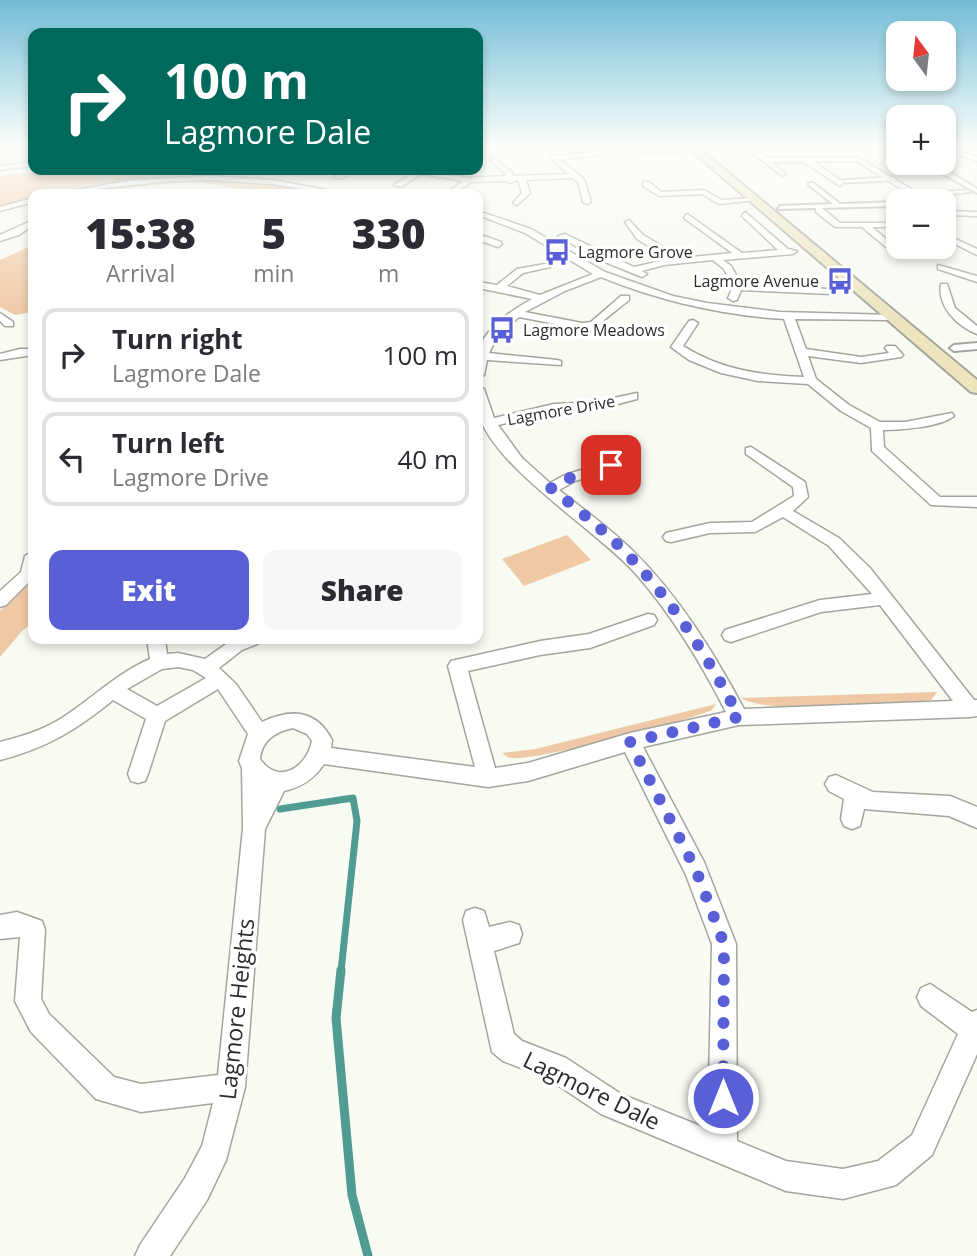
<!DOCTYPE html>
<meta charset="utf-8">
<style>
body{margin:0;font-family:"Open Sans",sans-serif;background:#f7f7f7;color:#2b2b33;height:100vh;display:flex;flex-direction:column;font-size:26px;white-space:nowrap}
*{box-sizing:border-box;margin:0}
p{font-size:23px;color:#7c7c81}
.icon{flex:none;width:38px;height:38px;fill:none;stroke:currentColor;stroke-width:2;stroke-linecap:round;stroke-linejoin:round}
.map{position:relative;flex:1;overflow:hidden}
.details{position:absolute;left:28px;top:189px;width:455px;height:455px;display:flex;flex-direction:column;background:#fff;border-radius:14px;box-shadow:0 4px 10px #0003}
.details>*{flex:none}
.banner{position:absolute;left:28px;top:28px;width:455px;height:147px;border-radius:14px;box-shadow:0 4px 10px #0003;background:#00695c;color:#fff;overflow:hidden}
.needle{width:46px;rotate:345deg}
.controls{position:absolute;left:886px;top:21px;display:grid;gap:14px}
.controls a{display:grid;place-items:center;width:70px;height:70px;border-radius:14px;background:#fff;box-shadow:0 4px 10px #0003;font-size:35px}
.pin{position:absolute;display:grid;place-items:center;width:60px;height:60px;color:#fff;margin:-30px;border-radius:14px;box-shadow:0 4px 10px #0006}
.me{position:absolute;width:77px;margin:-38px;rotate:0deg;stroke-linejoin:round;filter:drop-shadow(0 0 5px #0008)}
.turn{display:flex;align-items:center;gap:24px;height:147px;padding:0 21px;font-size:32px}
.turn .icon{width:91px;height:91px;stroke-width:2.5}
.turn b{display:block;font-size:49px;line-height:60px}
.eta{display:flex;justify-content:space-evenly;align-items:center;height:119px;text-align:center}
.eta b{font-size:42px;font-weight:800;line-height:49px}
.cta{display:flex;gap:14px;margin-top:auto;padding:14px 21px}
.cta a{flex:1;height:80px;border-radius:14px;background:#5960d7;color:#fff;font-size:28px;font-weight:800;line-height:80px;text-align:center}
.cta a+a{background:#f7f7f7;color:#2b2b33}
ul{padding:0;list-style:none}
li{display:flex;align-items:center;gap:21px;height:94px;margin:0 14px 10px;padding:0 7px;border:4px solid #e1e1e2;border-radius:14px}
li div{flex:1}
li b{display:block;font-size:26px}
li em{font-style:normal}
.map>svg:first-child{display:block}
</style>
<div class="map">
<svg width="977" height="1256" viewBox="0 0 977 1256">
<rect width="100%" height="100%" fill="#f7fbf2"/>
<!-- green -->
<g fill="#efc9a6">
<path d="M43 170H187L193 175 126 180 33 194V197L0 206V176Z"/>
<path d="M222 180 262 183 325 194H270L192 181 73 194C122 183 172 181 222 180Z"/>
<path d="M33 245V312L15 315 0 307V260Z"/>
<path d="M567 535 591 560 524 586 502 559Z"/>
<path d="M33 577V623L23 630 0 657V611Z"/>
<path d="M937 692 931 700 922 701C885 702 766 715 741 698Z"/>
<path d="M716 704 712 710C688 721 532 762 511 758 508 758 505 755 502 753L535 749Z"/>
</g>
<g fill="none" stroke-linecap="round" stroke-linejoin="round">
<!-- stream-far1 -->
<path stroke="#509b92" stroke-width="7" d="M280 809 353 798 357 821 341 971"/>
<!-- stream -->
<path stroke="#509b92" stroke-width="9" d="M341 970 336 1018 352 1195 368 1256"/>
<defs>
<g id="pedestrian">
<path d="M929 163H935L977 189V193L929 166Z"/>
<path d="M894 177 896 180 836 183 833 181Z"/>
<path d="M809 183H813L840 204 898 202V206L778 209 780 206 833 204 809 185Z"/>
<path d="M977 343V349L954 351 950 348 954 345Z"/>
</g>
<g id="minor">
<path d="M19 144 13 147 10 145V144Z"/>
<path d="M740 144H748L766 158H859L918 193 967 190 971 192 925 197 930 201H921L856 161H813L843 182 840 186 804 162H771L785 173 783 176Z"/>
<path d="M898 145V149H838L841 147Z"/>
<path d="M943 146 977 157V161L943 150Z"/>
<path d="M678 150 680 153H640L643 151Z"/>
<path d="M595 152 597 155 560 160 584 179 591 202 587 204 583 202 578 182 573 178 526 180 530 193 517 205 513 203 522 193 518 180 509 183 505 181 471 182 454 194H446L463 181 421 174 401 187 394 185 414 173 412 170 469 178 505 176V173L491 161 494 159 511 171 513 176 568 174 549 156Z"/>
<path d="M33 162V166L0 170V166Z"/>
<path d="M350 170H359L340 179 333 177Z"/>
<path d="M211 176 273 180 347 194H331L273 184 211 180 159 182 53 194 133 180Z"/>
<path d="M643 182H649L661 192 704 190 721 200 753 198 757 200 719 204 702 194 659 196 643 186Z"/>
<path d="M188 191 197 192 198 194H185Z"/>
<path d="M33 198V202L0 211V207Z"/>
<path d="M816 208H822L840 223H898V227H872L893 245 886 247 862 227H835L816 212Z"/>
<path d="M478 211 531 229 605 272 673 296 707 303 780 312 894 315V319L890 320 795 319 806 349 861 357 889 353 885 348 887 346H895L903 355 901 357 861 363 808 356 816 379 849 405 880 422H905L952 413 954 416C940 427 902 430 883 430L884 447 940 497H977V507L931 505 872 451 871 428 841 411 808 384 758 381 721 373 689 360 671 347 689 321 693 320 698 323 683 346C721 370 760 375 804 377L784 319C721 315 660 301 601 277L565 291 525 312 582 323 591 322 621 296H629V300L594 328 582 329 519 317 497 337 489 353 557 360 561 361V365L487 360 484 375 478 378C478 371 477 363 478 355 481 330 512 310 532 299L478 288V282L497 285 517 269 550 263V267L523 273 507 286 540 295 593 274 525 233 478 215Z"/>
<path d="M943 211 977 212V216L943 215Z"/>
<path d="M745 212 788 249 797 251 793 254 723 260 731 266 741 284 828 289 833 292 831 294 741 290 737 300 733 301 728 298 733 287 724 269 713 260 664 265 642 271 647 274 642 277 600 260 558 236 565 234 634 267 670 259 637 239 625 222 629 220 643 235 682 258 732 253 684 218 687 214 742 253 778 250 742 216Z"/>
<path d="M33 220V225L19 235 0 241V235Z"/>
<path d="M943 233 977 249V255L943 238Z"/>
<path d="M484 236 501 242 502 244 498 247 481 241Z"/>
<path d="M938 265 977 276V282L938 269Z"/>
<path d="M941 284H947L955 308 977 326V334C957 326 937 306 941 284Z"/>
<path d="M0 313 13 322V326H5L0 321Z"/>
<path d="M20 349H33V355L0 360V354Z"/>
<path d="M478 385 484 389 494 418 554 404 595 402 637 393V399L595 410 554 412 498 425 522 458 550 483 565 475 626 456H636V462L575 481 559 490C584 510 610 528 633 551 679 596 714 653 744 709L953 701 880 605 821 612 731 642 725 640 722 635 725 630 820 600 872 594 829 546 783 517 755 532 710 533 671 542 666 541 663 537 666 533 710 523 752 522 794 496 793 487 746 454V448L751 447 805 482 808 497 793 511 839 538 870 568 974 700H977V716L970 717 739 725 643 747 704 862 736 944 737 1141 786 1161 843 1169 878 1161 912 1135 958 1034 921 1006 917 997 921 988 930 984 972 1012 977 1010V1054L932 1155 896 1185 843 1199 786 1191 601 1114 547 1078 503 1061 492 1052 463 920 466 911 475 908 484 911 489 927 510 922 519 925 522 934 519 943 494 951 514 1034 522 1041 566 1058 621 1094 708 1129 712 944 686 875 625 752 528 781 488 787 324 764C314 779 302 787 284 791L265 829 245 1087 226 1160 207 1200 170 1256H135L140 1245 185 1178 202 1146 213 1103 141 1112 96 1099 31 1032 15 1001 20 937 0 939V915L17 912 42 921 45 930 41 999 49 1014 114 1077 141 1084 218 1075 243 828 242 768 239 761 248 734 218 689 165 721 148 774 145 781 138 783 131 781 128 774 146 719 113 700C76 730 47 748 0 760V742C20 737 40 731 57 721 90 701 115 674 150 659L147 639H165L167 654 178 653 205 659 233 639H260L257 644 242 650 219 668 236 684 262 722C291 708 317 710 332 740L331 748 475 767 448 666 451 661 540 641 589 634 648 614 654 615 657 620 654 625 590 648 540 655 468 671 495 768 528 763 630 733 726 712C701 663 672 615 636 574 596 529 492 467 478 412 476 404 478 393 478 385ZM178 667 193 670 206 678 157 706 127 689 162 669ZM293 728 307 734 312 741C306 769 278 785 260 759 262 740 275 732 293 728Z"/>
<path d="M33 551V578L6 605 0 607V591L21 572 25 556Z"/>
<path d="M836 775 873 792 950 796 977 807V828L949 816 864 809 860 826 852 829 844 826 841 819 844 799 829 791 825 784 829 777Z"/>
</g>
<path id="secondary" d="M684 144H694L977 380V393L971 392Z"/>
</defs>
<!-- pedestrian casing -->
<use href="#pedestrian" stroke="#a3a69e" stroke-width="4"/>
<!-- minor casing -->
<use href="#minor" stroke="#a3a69e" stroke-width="3"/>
<!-- secondary casing -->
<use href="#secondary" stroke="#a3a69e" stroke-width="4"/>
<!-- pedestrian -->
<use href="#pedestrian" fill="#fff" fill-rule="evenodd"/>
<!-- minor -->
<use href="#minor" fill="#fff" fill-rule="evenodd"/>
<!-- secondary -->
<use href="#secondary" fill="#ede4be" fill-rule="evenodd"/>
</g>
<!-- sky -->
<linearGradient id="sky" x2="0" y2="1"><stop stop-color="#71bdd7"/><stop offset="0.45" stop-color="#fbfdf9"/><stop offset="1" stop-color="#fbfdf9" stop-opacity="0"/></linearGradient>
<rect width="977" height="320" fill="url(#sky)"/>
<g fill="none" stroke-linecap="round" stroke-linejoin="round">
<!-- route -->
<path stroke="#5960d7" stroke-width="12" stroke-dasharray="0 21.6" d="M611 465 570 478 551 488C577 509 604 530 627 554 673 601 709 659 739 717L630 742 696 870 724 944 723 1098"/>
</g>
<!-- icons -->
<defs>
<symbol id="bus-bare" viewBox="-9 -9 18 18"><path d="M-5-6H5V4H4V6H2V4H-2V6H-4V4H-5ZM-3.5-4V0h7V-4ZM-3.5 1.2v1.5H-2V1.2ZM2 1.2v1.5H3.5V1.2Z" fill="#5960d7" stroke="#fff" stroke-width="2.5" paint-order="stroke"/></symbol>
</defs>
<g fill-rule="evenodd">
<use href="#bus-bare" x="538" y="233" width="38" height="38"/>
<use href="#bus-bare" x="821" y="262" width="38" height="38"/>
<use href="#bus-bare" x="483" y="311" width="38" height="38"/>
</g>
<g text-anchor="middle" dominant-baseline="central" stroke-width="7" stroke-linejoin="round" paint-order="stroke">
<!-- far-poi labels -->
<g font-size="16" fill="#2c2d2a" stroke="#fff" text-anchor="start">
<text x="578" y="252">Lagmore Grove</text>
<text x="819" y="281" text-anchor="end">Lagmore Avenue</text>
<text x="523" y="330">Lagmore Meadows</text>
</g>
<!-- far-street labels -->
<g font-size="16" fill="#2c2d2a" stroke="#fff">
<text transform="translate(561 410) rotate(-10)">Lagmore Drive</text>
</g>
<!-- near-street labels -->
<g font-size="23" fill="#2c2d2a" stroke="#fff">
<text transform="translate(236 1009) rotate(-84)">Lagmore Heights</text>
<text transform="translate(592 1090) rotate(26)">Lagmore Dale</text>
</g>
</g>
</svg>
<div class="controls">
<a><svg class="needle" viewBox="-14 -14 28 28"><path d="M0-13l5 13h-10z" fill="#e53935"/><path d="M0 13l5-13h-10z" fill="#7c7c81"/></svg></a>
<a>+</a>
<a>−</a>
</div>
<div class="pin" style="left:611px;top:465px;background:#d93025"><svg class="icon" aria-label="arrive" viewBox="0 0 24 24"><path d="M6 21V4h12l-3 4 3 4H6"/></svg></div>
<svg class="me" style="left:723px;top:1098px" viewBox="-20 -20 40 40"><circle r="17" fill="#5960d7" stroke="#fff" stroke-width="3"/><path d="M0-11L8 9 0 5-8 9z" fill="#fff"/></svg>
<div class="banner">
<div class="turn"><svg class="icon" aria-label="right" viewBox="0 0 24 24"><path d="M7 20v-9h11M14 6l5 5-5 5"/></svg><div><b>100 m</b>Lagmore Dale</div></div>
</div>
<section class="details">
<div class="eta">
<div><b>15:38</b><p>Arrival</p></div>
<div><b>5</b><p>min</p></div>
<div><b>330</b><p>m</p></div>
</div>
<ul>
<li><svg class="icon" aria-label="right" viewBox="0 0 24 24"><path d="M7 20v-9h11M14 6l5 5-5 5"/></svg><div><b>Turn right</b><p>Lagmore Dale</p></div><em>100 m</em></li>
<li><svg class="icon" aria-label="left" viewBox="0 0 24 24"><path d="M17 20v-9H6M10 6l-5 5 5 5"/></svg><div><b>Turn left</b><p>Lagmore Drive</p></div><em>40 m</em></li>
</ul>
<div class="cta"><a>Exit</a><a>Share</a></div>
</section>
</div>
